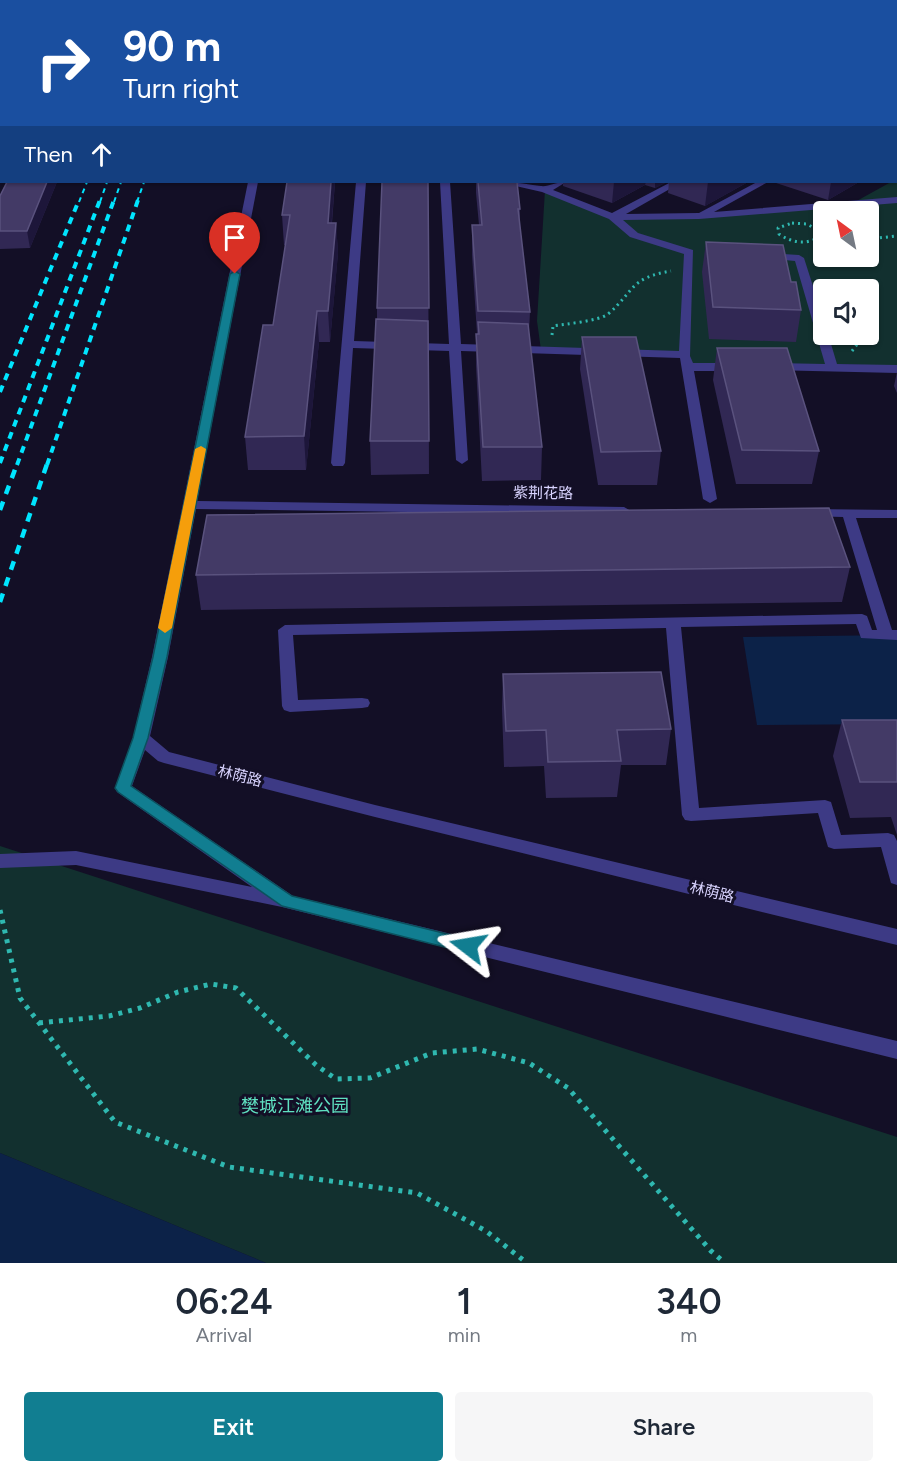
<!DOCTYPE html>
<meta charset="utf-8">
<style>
body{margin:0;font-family:Figtree,"Noto Sans SC",sans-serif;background:#f6f6f7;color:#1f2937;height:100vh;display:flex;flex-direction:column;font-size:22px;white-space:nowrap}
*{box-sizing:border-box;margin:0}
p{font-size:20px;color:#747a83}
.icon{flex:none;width:33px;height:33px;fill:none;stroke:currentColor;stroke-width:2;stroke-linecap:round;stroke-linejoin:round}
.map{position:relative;height:1263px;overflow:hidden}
.side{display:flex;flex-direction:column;background:#fff;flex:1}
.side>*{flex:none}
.guide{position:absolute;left:0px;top:0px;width:897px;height:183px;box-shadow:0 2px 4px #0004;background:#1a4fa0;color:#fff;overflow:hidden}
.needle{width:39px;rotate:327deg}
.controls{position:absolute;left:813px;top:201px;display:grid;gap:12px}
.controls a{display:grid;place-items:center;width:66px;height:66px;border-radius:6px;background:#fff;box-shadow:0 2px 4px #0004;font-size:30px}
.pin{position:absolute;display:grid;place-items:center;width:51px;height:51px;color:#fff;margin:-62px -26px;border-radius:50% 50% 50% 0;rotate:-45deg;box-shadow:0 0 6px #0007}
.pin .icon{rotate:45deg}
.me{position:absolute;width:66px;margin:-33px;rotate:284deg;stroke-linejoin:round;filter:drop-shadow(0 0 4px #0008)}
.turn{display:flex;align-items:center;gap:21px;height:126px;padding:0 24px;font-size:27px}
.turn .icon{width:78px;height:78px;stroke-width:2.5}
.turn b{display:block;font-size:42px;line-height:51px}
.then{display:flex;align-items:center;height:57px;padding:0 24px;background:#0003;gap:12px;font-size:22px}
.eta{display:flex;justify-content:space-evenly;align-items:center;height:102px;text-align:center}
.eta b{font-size:36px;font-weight:600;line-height:42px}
.primary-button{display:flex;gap:12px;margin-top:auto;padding:12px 24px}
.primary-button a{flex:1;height:69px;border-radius:6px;background:#117e91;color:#fff;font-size:24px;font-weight:600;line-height:69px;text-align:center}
.primary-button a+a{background:#f6f6f7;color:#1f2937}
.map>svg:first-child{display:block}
</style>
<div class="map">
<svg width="897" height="1263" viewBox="0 0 897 1263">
<rect width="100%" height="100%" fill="#130f26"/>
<!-- green -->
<g fill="#12302f" fill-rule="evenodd">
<path d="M897 178V366L831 364 687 367 685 355 541 350 537 321 545 190 613 217 699 216 853 203 891 182H896ZM824 212H868V256H824ZM824 290H868V334H824Z"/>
<path d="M0 846 897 1137V1263H266L0 1153Z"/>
</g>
<!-- water -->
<g fill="#0c2248">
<path d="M897 635V724L757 725 743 637Z"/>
<path d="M0 1153 266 1263H0Z"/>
</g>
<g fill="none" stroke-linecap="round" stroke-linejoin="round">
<!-- path-far1 -->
<g stroke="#2fb8b0" stroke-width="3" stroke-dasharray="2 4" stroke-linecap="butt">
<path d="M792 223 807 224 821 232V235C808 246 792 243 779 234L778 228Z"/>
<path d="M868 239 897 236"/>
<path d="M552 335 553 326C565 324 599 321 608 314 635 291 629 278 671 271"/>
<path d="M852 351 865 334"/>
</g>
<!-- path -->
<g stroke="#2fb8b0" stroke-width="5" stroke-dasharray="4 6" stroke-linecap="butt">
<path d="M0 910 20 998 115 1122 229 1167 417 1193 486 1231 527 1263"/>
<path d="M39 1023 109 1016 140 1008 178 992 211 984 236 988 316 1065 336 1079 370 1078 432 1053 477 1049 529 1063 568 1088 711 1251 725 1263"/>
</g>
<!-- minor -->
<g fill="#3d3a85" fill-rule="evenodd">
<path d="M35 0H43L34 2Z"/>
<path d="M102 0H110L101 2Z"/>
<rect x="285" y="0" width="8" height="2"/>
<rect x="625" y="0" width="8" height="2"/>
<path d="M0 53H2L0 59Z"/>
<path d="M896 97 897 98V105L896 104Z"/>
<path d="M248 182H258L197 501 624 507 631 511 624 515 196 509 168 657 150 736 169 752 375 805 897 929V945L375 817 164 763 158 761 145 750 132 786 293 896 897 1041V1059L282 907 76 865 0 868V854L76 851 252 887 117 792 115 788 133 738 152 657Z"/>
<path d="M356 182H366L354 341 449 344 440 182H450L461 344 679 351 684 254 630 237 609 219 542 192 507 184 505 182C518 182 529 185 541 186 548 187 556 182 566 182L553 190 612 213 671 182H682L626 214 699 213 757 182H768L714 212 897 197V203L699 219 623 220 638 233 693 250 690 356 693 363H735L741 367 735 371H694L717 499 710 503 703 499 680 358 461 351 468 460 462 464 456 460 449 351 353 348 345 463 343 466H333L331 463Z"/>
<path d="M767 253 799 255 804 258 824 321V334H828L837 364 897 365V373L770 370V364L774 363 825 364 795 261 763 258V254Z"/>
<path d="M810 509 897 510V518H856L892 630H897V640L861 638 856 624 681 627 699 808 825 800 831 802 841 835 888 833 894 835 897 841V885L891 883 881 847 834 849 828 847 818 813 691 821 685 820 682 815 666 628 293 635 298 700 362 698 368 699 370 703 368 707 362 708 290 712 284 710 282 706 278 630 285 625 862 614 867 616 872 630H877L843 517 805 516 803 513 805 510Z"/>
</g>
<!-- rail-far2 -->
<g stroke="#00e5ff" stroke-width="2" stroke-dasharray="5 4.5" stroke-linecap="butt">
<path d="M79 202 87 182"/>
<path d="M100 202 107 182"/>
<path d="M114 202 121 182"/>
<path d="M137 202 144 182"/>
</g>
<!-- rail-far1 -->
<g stroke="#00e5ff" stroke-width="4" stroke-dasharray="7 6" stroke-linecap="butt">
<path d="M0 392 79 200"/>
<path d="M0 463 100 200"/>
<path d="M17 465 114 200"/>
<path d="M47 465 138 200"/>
</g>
<!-- rail -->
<g stroke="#00e5ff" stroke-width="4.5" stroke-dasharray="9 8" stroke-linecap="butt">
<path d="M0 510 17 464"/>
<path d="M0 602 47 464"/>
</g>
</g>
<!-- wall -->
<g fill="#312854">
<path d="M723 0H897V64L896 61V2H723Z"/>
<path d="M7 182H57L30 248 0 249V196Z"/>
<path d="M335 182 332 223H336L338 253 330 342H319L306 470H248L245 437 273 325 286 245H284L282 215Z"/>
<path d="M428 182 429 474 371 475 370 441 377 319V308Z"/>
<path d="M476 182H517L520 209V226L530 312 529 332 542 447 541 480 482 481 476 366V334H477L472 255V225H479L476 193Z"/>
<path d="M563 182H667L655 188 645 185 612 203 563 186Z"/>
<path d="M669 182H748L705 206 668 193Z"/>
<path d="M773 182H859L828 200Z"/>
<path d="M706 242 791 282 801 310 796 342 709 339 702 272Z"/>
<path d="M582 337 661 451 657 485H598L580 369Z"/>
<path d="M717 348 819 451 812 484H736L713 380Z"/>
<path d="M897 372V393L894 386Z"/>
<path d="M850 567 842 602 201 610 196 575Z"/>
<path d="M503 674 671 729 666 765H621L617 797 546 798 544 766 504 767 502 709Z"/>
<path d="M842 720H897V835L891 817 850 818 833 756Z"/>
</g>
<!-- shaded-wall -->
<g fill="#1d163a">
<path d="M2 110 1 132 0 126V113Z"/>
<path d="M897 134V158L896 159V135Z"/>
<path d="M47 182H57L30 248 27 231Z"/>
<path d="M331 182H335L329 253 328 223Z"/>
<path d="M614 182H646L645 185 612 203Z"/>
<path d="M655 182H667L655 188Z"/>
<path d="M708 182H748L705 206Z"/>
<path d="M831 182H859L828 200Z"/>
<path d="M336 223 338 253 330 342 328 311Z"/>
<path d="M317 311 319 342 306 470 304 436Z"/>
</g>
<!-- building -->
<g fill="#433a66" stroke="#5a527e" stroke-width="1.5">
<rect x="323" y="0" width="30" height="2"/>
<rect x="394" y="0" width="30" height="2"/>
<path d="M466 0H575L576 2H466Z"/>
<path d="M733 0H897V29L896 27V2H734Z"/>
<path d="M0 75H2V110L0 113Z"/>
<path d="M896 115H897V134L896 135Z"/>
<path d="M7 182H47L27 231H0V196Z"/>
<path d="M287 182H331L328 223H336L328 311H317L304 436 245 437 263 325H273L290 215H282Z"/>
<path d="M382 182H428L429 308H377Z"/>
<path d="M478 182H517L520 209H518L530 312 478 311 472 225H482Z"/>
<path d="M706 242 783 245 791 282H796L801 310 713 307Z"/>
<path d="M376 319 428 321 429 441H370Z"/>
<path d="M478 322 528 324 542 447H483L476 334H479Z"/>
<path d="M582 337H636L661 451 601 452Z"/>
<path d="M717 348H787L819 451 742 450Z"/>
<path d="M829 508 850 567 196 575 207 515Z"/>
<path d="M661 672 671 729 617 730 621 761 548 762 546 730 506 731 503 674Z"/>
<path d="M842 720H897V782H860Z"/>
</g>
<!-- route -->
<path fill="#117e91" stroke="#0b525e" stroke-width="1.5" d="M235 271 240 274 167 657 148 738 131 786 292 896 468 939 474 941 477 946 474 951 468 953 282 906 118 792 115 788 133 738 153 657 230 274Z"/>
<!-- slow -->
<path fill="#f59e0b" d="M201 446 206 449 172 628 165 633 158 628 195 449Z"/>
<g text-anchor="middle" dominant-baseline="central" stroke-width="6" stroke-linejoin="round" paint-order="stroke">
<!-- street labels -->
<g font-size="15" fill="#d9d4ff" stroke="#130f26">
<text transform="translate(543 493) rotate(1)">紫荆花路</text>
<text transform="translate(240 776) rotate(14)">林荫路</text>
<text transform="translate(712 892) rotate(14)">林荫路</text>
</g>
<!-- near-park labels -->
<g font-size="18" fill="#5fe0c0" stroke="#130f26">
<text x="295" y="1106">樊城江滩公园</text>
</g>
</g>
</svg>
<div class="controls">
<a><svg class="needle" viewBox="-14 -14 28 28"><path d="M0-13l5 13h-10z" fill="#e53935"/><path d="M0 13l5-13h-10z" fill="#747a83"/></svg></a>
<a><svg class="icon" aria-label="sound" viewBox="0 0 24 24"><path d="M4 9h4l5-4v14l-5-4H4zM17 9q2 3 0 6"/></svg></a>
</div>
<div class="pin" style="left:235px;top:274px;background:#d93025"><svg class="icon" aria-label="arrive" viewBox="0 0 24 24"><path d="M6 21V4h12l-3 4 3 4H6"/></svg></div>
<svg class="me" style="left:468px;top:946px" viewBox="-20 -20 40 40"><path d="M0-17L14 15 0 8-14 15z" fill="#117e91" stroke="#fff" stroke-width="4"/></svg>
<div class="guide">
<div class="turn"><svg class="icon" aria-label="right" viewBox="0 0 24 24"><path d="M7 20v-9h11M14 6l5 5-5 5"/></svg><div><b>90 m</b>Turn right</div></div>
<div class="then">Then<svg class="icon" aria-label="ahead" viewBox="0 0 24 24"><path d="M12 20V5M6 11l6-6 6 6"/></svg></div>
</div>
</div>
<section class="side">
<div class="eta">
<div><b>06:24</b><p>Arrival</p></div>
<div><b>1</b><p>min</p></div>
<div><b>340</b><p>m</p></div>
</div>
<div class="primary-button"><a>Exit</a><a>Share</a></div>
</section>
